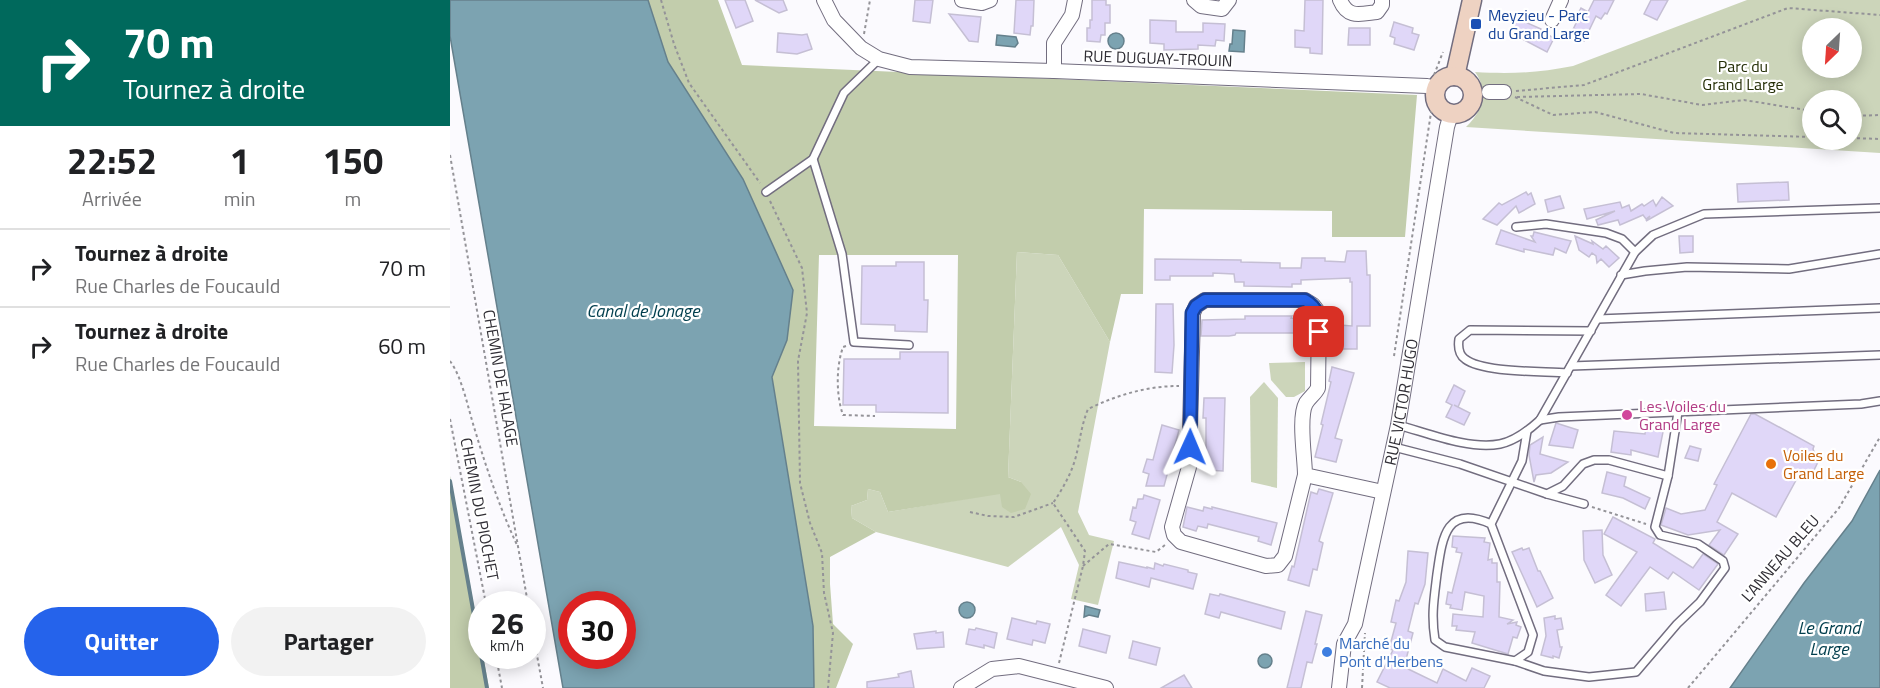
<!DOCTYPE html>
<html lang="fr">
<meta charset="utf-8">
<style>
body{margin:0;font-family:"Titillium Web",sans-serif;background:#f2f2f2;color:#202124;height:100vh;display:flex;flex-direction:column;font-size:22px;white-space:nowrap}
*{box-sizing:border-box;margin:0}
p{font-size:20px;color:#757577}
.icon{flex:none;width:33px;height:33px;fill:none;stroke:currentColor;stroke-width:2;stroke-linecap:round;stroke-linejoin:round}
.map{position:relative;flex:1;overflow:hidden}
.panel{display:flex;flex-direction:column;background:#fff;width:450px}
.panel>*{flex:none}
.hud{background:#00695c;color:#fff;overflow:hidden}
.needle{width:39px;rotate:205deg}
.controls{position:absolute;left:1352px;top:18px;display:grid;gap:12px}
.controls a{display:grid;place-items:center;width:60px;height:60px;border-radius:50%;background:#fff;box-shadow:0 3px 15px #0003;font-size:30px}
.speed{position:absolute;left:18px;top:591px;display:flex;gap:12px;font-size:30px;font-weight:700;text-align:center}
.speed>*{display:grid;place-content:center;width:78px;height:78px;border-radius:50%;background:#fff;box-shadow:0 3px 15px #0003;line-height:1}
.speed small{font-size:15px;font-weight:400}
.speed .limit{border:9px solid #d22;background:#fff;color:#111}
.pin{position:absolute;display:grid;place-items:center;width:51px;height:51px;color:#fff;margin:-26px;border-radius:12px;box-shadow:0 3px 9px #0006}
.me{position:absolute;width:66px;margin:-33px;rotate:1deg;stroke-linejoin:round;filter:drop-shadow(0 0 4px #0008)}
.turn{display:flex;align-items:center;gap:21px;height:126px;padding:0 24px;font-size:27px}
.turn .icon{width:78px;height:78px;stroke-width:2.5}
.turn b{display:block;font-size:42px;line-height:51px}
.eta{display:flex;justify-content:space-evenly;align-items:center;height:102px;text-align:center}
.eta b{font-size:36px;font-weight:700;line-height:42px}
.button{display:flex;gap:12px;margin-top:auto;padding:12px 24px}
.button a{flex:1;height:69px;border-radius:36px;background:#2563eb;color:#fff;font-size:24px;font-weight:700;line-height:69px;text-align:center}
.button a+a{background:#f2f2f2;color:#202124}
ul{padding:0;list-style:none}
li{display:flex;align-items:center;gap:18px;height:78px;padding:0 24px;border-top:2px solid #e0e0e0}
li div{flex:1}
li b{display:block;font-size:22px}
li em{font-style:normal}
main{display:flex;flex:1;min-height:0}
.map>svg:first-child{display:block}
</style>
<main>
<section class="panel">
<div class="hud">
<div class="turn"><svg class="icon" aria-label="right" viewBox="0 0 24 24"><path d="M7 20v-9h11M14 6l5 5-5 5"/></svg><div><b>70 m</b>Tournez à droite</div></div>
</div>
<div class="eta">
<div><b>22:52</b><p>Arrivée</p></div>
<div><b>1</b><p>min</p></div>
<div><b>150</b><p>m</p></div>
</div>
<ul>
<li><svg class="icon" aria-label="right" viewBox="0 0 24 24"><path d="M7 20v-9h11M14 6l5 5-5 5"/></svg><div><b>Tournez à droite</b><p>Rue Charles de Foucauld</p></div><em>70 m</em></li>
<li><svg class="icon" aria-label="right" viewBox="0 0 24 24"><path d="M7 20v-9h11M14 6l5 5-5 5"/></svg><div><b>Tournez à droite</b><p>Rue Charles de Foucauld</p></div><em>60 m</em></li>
</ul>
<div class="button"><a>Quitter</a><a>Partager</a></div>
</section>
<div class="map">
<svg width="1430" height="688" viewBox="0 0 1430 688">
<rect width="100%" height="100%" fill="#fbfafe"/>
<!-- green -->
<g fill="#ccd5ba" fill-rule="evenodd">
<path d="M1297 0H1430V153L1016 127C1033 111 1039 91 1025 72 1060 74 1088 73 1123 66ZM1362 28H1401V68H1362ZM1362 100H1401V140H1362Z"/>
<path d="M567 252 608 255 660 342 628 512 639 535 664 541 648 605 621 599 629 565 611 527 558 567 426 532 402 518 401 506 417 500 418 489 430 492 438 512 550 493 571 482 558 477Z"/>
<path d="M855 362V391L844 397H836L821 380 819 363Z"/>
<path d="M814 382 828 398 827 488 801 482 800 397Z"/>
</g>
<!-- forest -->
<g fill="#c2cdac" fill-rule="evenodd">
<path d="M198 0H268L292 65 967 95 955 237H882V211L694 209 693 294H671L660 342 608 255 567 252 558 477 571 482 581 494 575 509 561 513 552 507 550 494 438 512 430 492 418 489 417 500 401 506 402 518 426 532 380 557V584L383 624 403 644 386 688H364L363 626 322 377 337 340 293 179 218 62ZM369 255H508L506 429 364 426Z"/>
<path d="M0 476 39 688H0Z"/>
</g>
<!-- water -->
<g fill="#7ca3b1" stroke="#65808c" stroke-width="1.5" fill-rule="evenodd">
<path d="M0 0H198L218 62 293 179 343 290 337 340 322 377 363 626 364 688H113L0 36ZM172 604V656H122V604Z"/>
<path d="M783 30 795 31 794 52 779 51 780 44H782Z"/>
<circle cx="666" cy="41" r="8"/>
<path d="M547 35 566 37 568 43 565 47 546 45Z"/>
<path d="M1430 470V688H1280L1354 583 1402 521Z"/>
<circle cx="517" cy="610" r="8"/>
<path d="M635 606 650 610 648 617 639 615 634 617Z"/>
<circle cx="815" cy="661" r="7"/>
</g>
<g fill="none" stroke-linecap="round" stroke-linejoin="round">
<!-- stream -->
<path stroke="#65808c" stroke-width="4" d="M0 481 37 688"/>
</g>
<!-- building -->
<g fill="#e0d7f8" stroke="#c5bfd4" stroke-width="1.5">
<path d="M275 0H295L303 21 286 28Z"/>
<path d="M305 0H333L337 10 329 13Z"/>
<path d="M465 0H483L480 23 463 21Z"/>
<path d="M566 0H584L583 26H581L580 35 564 33Z"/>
<path d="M642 0H656V5H660V23H655V35H651L650 42 637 41V28H640V20H642Z"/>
<path d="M855 0H873L872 54 860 53V48L845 47V30L854 31Z"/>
<path d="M1144 0H1164L1157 14 1155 13 1151 19 1146 16 1134 41 1121 34 1127 21 1125 20 1131 8 1138 12Z"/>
<path d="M1201 0H1218L1207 20 1194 14Z"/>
<path d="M499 14 531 17 528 42 519 41Z"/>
<path d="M1066 18 1091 29V31L1104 38 1097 52 1059 32Z"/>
<path d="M700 20 726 21V32H753V23L775 24 774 41 766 40 765 46 748 45V49L714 50V44L700 43Z"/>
<path d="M944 22 963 28 962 33 969 35 964 50 944 44 945 38 940 36Z"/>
<path d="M899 28H920V45H898Z"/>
<path d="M328 33 352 35 357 34 362 49 347 54 327 52Z"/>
<path d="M1338 182 1339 200 1288 202 1287 184Z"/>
<path d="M1076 192 1078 195 1081 193 1085 204 1069 213 1066 206 1047 225 1033 219 1049 203 1052 205Z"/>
<path d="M1110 196 1114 208 1098 212 1095 200Z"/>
<path d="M1212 197 1223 206 1196 221 1200 216 1196 219 1193 215 1170 225 1168 220 1148 225 1146 220 1165 211 1137 219 1134 209 1170 202 1172 208 1179 205 1181 211 1192 204 1194 206 1203 200 1206 206Z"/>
<path d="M1051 230 1085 242 1081 236H1083L1084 232 1121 241 1116 253 1105 248 1103 255 1074 249V252L1046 244Z"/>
<path d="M1125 236 1143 244 1142 241 1153 249 1156 246 1169 258 1159 267 1151 259 1147 263 1146 256 1142 253 1139 257 1129 250Z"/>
<path d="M1229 236H1243V252L1230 253Z"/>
<path d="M897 251H916L917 275H920V326H907V349H885V335H890V325L902 326V282H900V278L851 280V284H842V287L794 286V282H785L784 274 763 273V276H720V280H705V259L791 260V262L830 263V268H851L852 258H875V261L895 262Z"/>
<path d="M446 262H474V300H478L477 332 445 331V325L411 324 412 266H446Z"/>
<path d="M706 304H723L724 345 722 373 705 372Z"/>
<path d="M795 316H842L841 318 852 319 851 333H786L785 335 779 336H751L752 320 795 319Z"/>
<path d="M450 352H498V413L426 412V405H393L394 359H450Z"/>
<path d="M882 367 904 373 885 438 892 440 886 462 865 457 873 425 871 424 881 382 879 381Z"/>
<path d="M1004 385 1015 391 1008 407 1004 405 1020 413 1014 425 996 417 1002 405 996 402Z"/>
<path d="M754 398H775L773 471 756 470V418H753Z"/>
<path d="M1301 414H1305L1364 446 1363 449 1368 462 1364 470 1350 473 1326 517 1282 493 1267 522 1288 534 1274 555 1259 545 1270 530 1238 535 1211 525 1216 508 1231 514 1255 510 1267 485 1264 484Z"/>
<path d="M1106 423 1128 430 1123 448 1099 445Z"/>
<path d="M712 425 729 430 714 486H696L699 474 693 472 697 459 703 460Z"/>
<path d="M1196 425 1214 427 1208 457 1181 450V455L1161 452 1164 431 1195 434Z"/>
<path d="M1093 437 1090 454 1118 462 1101 473 1086 475 1084 482 1079 455 1080 445Z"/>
<path d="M1240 446 1251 449 1248 461 1235 458Z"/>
<path d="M1157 472 1176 477 1174 486 1200 498 1195 509 1173 498 1152 493Z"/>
<path d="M869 489 883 493 869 541 873 543 867 570 863 569 859 586 838 580 842 566 844 567 861 492 867 494Z"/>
<path d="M694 495 710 500 699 539 682 534 686 522 680 520 683 507 686 508 688 499H693Z"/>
<path d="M737 507 753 511 754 507 762 509V507L827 523 821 545 808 541 809 537 758 524 757 528 748 526 746 531 733 527Z"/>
<path d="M1163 517 1205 539 1203 543 1243 568 1253 554 1268 564 1249 590 1223 572 1218 579 1200 567 1171 606 1156 595 1187 552 1154 534Z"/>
<path d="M1152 530 1153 555 1162 575 1145 583 1134 560 1133 531Z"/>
<path d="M1003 536 1035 538 1034 542 1040 543 1038 560 1042 559V563H1047V582H1050L1049 617 1063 620 1057 624 1067 622 1066 625 1071 627 1067 638 1063 637 1058 654 1022 643 1025 632 1006 630 1007 626H1002L1003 614 1033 617 1034 596 1015 592 1012 610 1000 608 1001 605 996 604 998 592 1002 593 1012 553 1006 552 1007 548 1002 547Z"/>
<path d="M1072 548 1073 550 1079 548 1088 571H1090L1103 598 1087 607 1062 552Z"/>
<path d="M958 551 978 553 975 584 968 604 965 603 958 631 963 633 954 667 987 683 993 669 1016 681 1022 668 1040 676 1034 688H940L927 682 943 650 939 649 946 623 941 622 946 600 949 601 956 582Z"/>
<path d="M669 562 697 568V567L704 569 705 563 713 566 714 564 738 570V572L747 574 743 589 701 578 699 587 666 578Z"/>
<path d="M1214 592 1216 609 1196 611 1195 594Z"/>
<path d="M760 594 769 596 770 594 835 612 831 629 771 612 769 618 755 614Z"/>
<path d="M856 611 872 615 865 644H867L862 663 857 662 851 688H837Z"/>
<path d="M1105 616V619L1111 618 1113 629 1107 630 1110 647H1112L1109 658 1103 656V658L1091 655 1096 636 1094 618Z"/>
<path d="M562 618 586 624 587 621 600 624 595 643 583 640 582 645 557 639Z"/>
<path d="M526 628 547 633 544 648 534 645V648L516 644 519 629 525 630Z"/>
<path d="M633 629 660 636 656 653 629 646Z"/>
<path d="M486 631V633L493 632 494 647 467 649 464 634Z"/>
<path d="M683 641 710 648 706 665 679 658Z"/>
<path d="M461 671 464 688H417V682L449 677 448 674Z"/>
<path d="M734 675 742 688H711Z"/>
</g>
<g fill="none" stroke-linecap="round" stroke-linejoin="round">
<defs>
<g id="lane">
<path d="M363 159 392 254 404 342 459 345"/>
<path d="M316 192 363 159 394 93 429 59"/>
<path d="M1066 227 1096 224 1156 233 1172 239 1185 252"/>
<path d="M1171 275 1195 271 1237 267 1339 269 1430 254"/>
<path d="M1148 319 1430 308"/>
<path d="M1121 366 1430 355"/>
<path d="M1117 373C1093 371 1033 373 1015 359 1008 354 1008 346 1009 339L1020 330 1141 331"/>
<path d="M1090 420 1109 417 1411 404 1430 401"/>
<path d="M948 425C978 433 1019 450 1050 444 1065 441 1079 430 1090 420L1185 252 1203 235 1254 214 1430 208"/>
<path d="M944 447 1010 464 1097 494 1113 486 1133 464 1144 460H1159L1218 476 1205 527 1210 535 1248 544 1273 561 1275 568 1250 602 1227 624 1186 672 1139 677 1094 671 1065 661"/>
<path d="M1218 476 1228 412"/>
<path d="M1097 494 1134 504"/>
<path d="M1041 524C995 503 992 540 987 574 984 599 981 615 985 640L995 647 1065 661 1078 652 1083 635 1041 524 1072 461 1077 431"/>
</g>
<g id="street">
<path d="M374 0 384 20 411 48 429 59 460 67 604 71 977 86 986 89"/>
<path d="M512 0 532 3 540 0"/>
<path d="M744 0 751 6 772 9 779 0"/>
<path d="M890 0C898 19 910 14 927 12L932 5V0"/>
<path d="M1102 20 1111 0"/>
<path d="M604 71V43L622 15 625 0"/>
<path d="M1039 92H1054"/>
<path d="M855 475C855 458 848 417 856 403 860 397 865 394 868 388L869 313 863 305 855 300H755L746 306 743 313 739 467 722 527 724 535 731 542 816 566 828 565 835 556 855 475 933 492"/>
<path d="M511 688 542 669 569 666 656 688"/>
<path id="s1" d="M889 688 894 644 905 624 948 425 997 127 1001 114"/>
</g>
<g id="secondary">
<path d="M1005 76 1022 0"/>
<circle cx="1004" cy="95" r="19"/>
</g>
</defs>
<!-- lane casing -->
<use href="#lane" stroke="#726d7f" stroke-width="10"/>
<!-- street casing -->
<use href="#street" stroke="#726d7f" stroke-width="16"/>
<!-- secondary casing -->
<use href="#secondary" stroke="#726d7f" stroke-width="21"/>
<!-- path -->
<g stroke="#949398" stroke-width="2" stroke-dasharray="3 3" stroke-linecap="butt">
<path d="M211 0 224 44 239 83 310 183"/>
<path d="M414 34 420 0"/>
<path d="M1022 74 1029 83"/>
<path d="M984 75 993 52"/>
<path d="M1066 91 1134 85 1338 8 1430 15"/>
<path d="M1065 97 1103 115 1145 112 1224 133 1362 137"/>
<path d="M1067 97 1191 94 1252 105 1294 100 1362 111"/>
<path d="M1401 116 1430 115"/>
<path d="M1401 138 1430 139"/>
<path d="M0 155 78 604"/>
<path d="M320 201 352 268 357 313 348 361 350 483 360 523 372 553 374 593 383 633 378 688"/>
<path d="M396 346 393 347C386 367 386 395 393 415L425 416"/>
<path d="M944 356 982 106 981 101"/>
<path d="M0 361C12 377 18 408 24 427 36 467 49 506 67 545"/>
<path d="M0 419 36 604"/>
<path d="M1142 507 1196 524"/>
<path d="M520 512 538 516 564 517 603 503"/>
<path d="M633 566 659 544 706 552 715 545"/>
<path d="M82 628 93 688"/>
<path d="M46 656 52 688"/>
<path d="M609 663 633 566 635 551 603 503C612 490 620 476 625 460 630 442 631 426 638 409 667 395 697 386 729 386"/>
<path d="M912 688 915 633"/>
<path d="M1238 688 1389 508 1430 437"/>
</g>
<!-- lane -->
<use href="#lane" stroke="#fff" stroke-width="7"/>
<!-- street -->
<use href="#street" stroke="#fff" stroke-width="14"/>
<!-- secondary -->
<use href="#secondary" stroke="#eed2c2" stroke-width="18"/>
</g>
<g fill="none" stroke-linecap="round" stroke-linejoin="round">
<defs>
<path id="route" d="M740 447 742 313 746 306 755 300H855C869 308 869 317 869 332"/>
</defs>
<!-- route casing -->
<use href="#route" stroke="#184099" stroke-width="15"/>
<!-- route -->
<use href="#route" stroke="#2563eb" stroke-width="10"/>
</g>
<!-- markers -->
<rect fill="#1a4fb4" stroke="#fff" stroke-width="2" x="1020" y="18" width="12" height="12" rx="3"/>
<circle fill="#d1479c" stroke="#fff" stroke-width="2" cx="1177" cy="415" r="6"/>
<circle fill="#e8710a" stroke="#fff" stroke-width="2" cx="1321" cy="464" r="6"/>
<circle fill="#3f7fe0" stroke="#fff" stroke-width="2" cx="877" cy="652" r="6"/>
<g text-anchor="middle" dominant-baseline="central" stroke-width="4.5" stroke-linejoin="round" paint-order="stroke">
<!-- transit labels -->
<g font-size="16" fill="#164399" stroke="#fff" text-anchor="start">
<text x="1038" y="15">Meyzieu - Parc<tspan x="1038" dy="18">du Grand Large</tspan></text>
</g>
<!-- street labels -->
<g font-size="16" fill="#302e35" stroke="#fff">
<text transform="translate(708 58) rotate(2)">RUE DUGUAY-TROUIN</text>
<text transform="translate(51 378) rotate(80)">CHEMIN DE HALAGE</text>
<text stroke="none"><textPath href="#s1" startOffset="294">RUE VICTOR HUGO</textPath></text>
<text transform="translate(30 509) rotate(79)">CHEMIN DU PIOCHET</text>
<text transform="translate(1330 558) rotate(-49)">L'ANNEAU BLEU</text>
</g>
<!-- park labels -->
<g font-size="16" fill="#263008" stroke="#fff">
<text x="1293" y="66">Parc du<tspan x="1293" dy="18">Grand Large</tspan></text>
</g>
<!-- hotel labels -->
<g font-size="16" fill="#b23c85" stroke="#fff" text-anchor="start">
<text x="1189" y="406">Les Voiles du<tspan x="1189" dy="18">Grand Large</tspan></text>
</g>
<!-- food labels -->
<g font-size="16" fill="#c56008" stroke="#fff" text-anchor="start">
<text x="1333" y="455">Voiles du<tspan x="1333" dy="18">Grand Large</tspan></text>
</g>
<!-- shop labels -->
<g font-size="16" fill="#366cbe" stroke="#fff" text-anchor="start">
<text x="889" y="643">Marché du<tspan x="889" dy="18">Pont d'Herbens</tspan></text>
</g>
<!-- water labels -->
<g font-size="18" font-style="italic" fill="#013e4d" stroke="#fff">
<text x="193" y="310">Canal de Jonage</text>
<text x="1379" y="627">Le Grand<tspan x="1379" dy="21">Large</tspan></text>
</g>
</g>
</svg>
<div class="controls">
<a><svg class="needle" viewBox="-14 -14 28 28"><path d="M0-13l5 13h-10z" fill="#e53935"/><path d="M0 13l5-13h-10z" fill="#757577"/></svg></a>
<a><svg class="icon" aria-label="search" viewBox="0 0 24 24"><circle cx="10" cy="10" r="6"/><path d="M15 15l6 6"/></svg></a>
</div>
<div class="speed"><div>26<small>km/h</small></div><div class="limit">30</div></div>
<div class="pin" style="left:869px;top:332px;background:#d93025"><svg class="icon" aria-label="arrive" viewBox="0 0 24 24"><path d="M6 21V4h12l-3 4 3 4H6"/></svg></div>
<svg class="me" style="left:740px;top:447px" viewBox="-20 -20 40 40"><path d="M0-17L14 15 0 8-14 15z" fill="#2563eb" stroke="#fff" stroke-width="4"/></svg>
</div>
</main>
